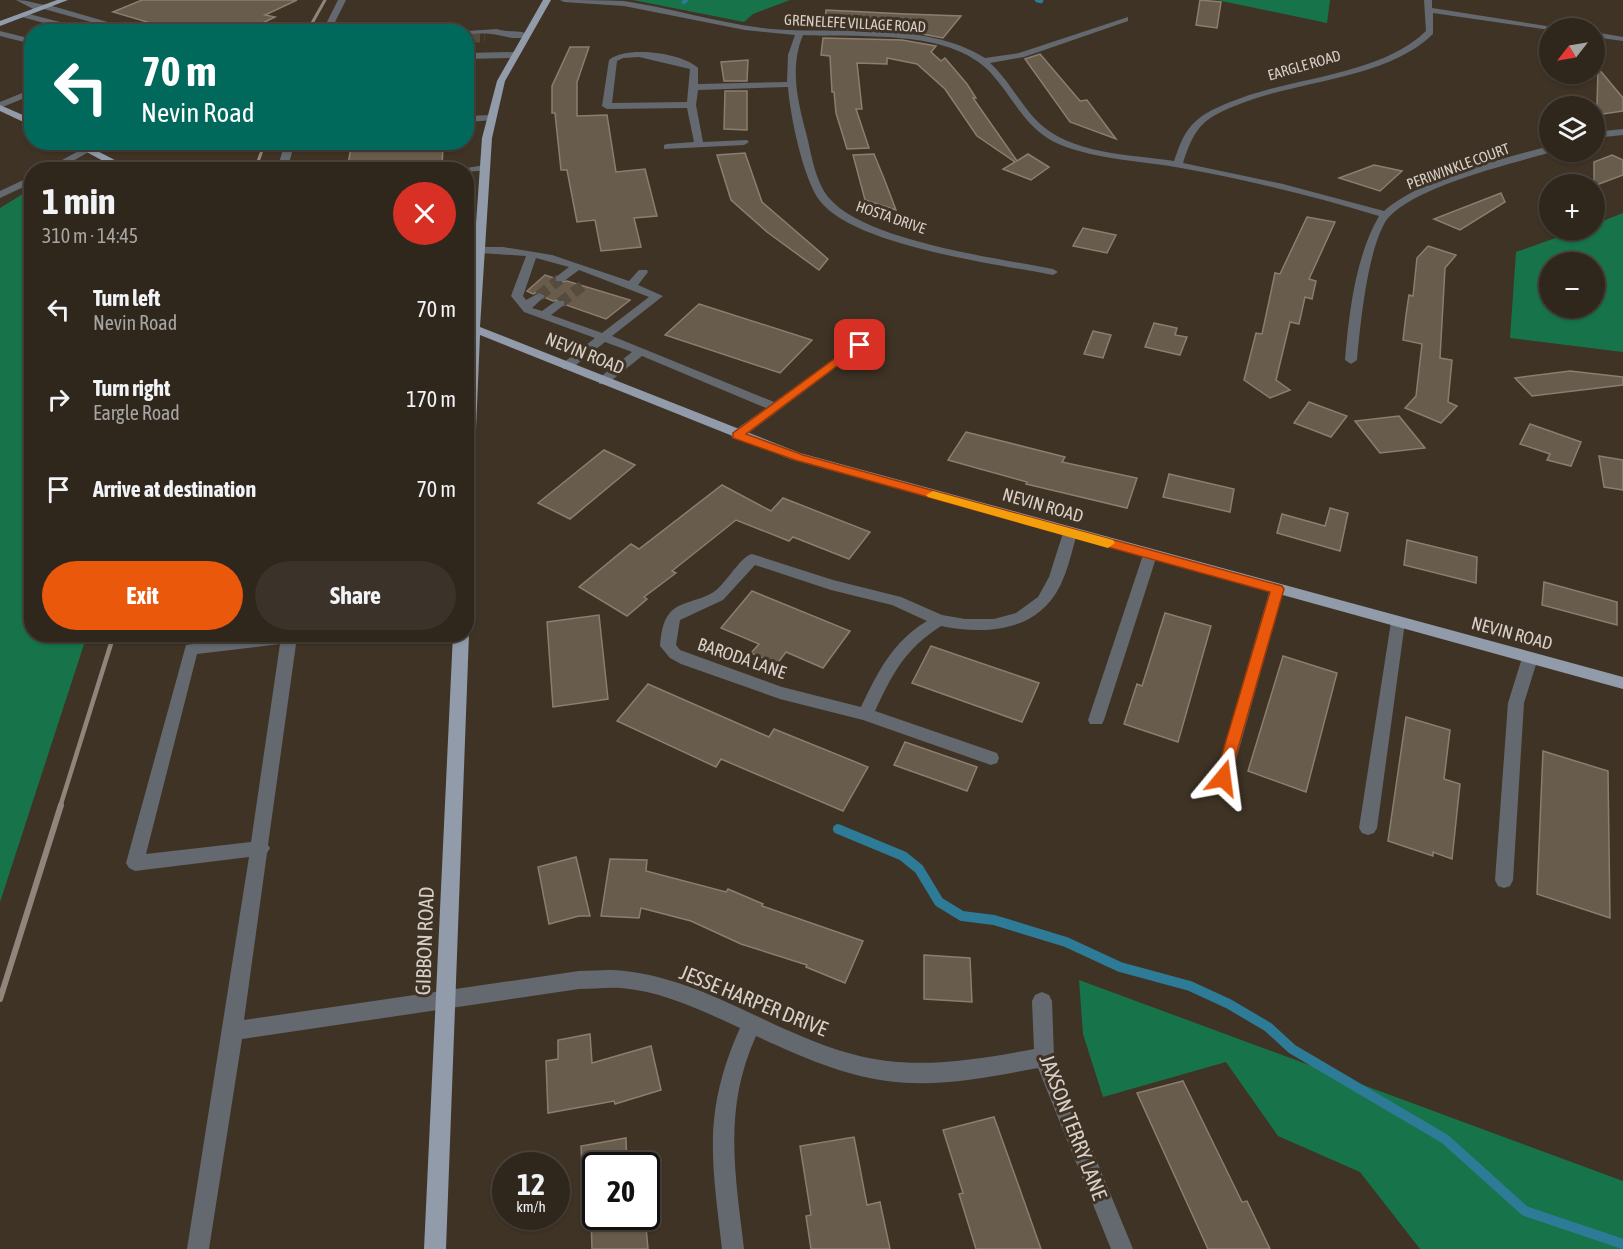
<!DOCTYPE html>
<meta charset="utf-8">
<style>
body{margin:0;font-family:"Asap Condensed",sans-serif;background:#3b3229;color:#f1f3f6;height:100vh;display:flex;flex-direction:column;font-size:22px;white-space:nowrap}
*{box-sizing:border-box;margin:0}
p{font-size:20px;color:#a7a5a3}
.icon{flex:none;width:33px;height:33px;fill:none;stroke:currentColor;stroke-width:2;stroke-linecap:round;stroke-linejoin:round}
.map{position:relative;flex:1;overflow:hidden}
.drawer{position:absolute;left:24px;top:162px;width:450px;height:480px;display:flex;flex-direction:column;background:#2f261c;border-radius:24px;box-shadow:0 2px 4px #0004,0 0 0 2px #4a433b}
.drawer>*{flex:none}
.banner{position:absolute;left:24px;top:24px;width:450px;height:126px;border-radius:24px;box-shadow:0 2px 4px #0004,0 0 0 2px #4a433b;background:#00695c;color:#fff;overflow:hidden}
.needle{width:39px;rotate:239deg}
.controls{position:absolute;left:1539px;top:18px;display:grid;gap:12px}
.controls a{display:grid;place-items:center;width:66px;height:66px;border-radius:50%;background:#2f261c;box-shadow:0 2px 4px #0004,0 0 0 2px #4a433b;font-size:30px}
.speed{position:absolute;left:492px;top:1152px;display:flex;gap:12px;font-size:30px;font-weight:700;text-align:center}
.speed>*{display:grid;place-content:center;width:78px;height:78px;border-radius:50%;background:#2f261c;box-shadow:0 2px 4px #0004,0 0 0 2px #4a433b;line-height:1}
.speed small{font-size:15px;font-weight:400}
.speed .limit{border:3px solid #111;border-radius:9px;background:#fff;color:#111}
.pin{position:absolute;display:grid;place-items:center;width:51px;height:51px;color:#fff;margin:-26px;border-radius:12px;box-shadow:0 3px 9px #0006}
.me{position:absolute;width:66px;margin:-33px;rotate:16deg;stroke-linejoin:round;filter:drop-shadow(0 0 4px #0008)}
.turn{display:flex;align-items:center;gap:21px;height:126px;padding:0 18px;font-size:27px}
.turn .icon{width:78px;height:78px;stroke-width:2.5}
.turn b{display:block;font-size:42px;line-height:51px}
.round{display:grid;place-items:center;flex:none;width:63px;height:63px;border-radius:32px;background:#3b3229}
.summary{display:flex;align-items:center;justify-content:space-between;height:102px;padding:0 18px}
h1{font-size:36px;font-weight:700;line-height:45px}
.cta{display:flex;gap:12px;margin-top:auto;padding:12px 18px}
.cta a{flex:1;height:69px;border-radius:36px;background:#ea580c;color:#fff;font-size:24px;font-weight:700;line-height:69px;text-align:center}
.cta a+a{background:#3b3229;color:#f1f3f6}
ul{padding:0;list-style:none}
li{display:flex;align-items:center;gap:18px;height:90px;padding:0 18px}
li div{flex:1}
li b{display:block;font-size:22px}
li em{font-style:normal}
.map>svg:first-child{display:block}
</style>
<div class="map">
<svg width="1623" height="1249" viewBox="0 0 1623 1249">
<rect width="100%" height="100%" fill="#3f3325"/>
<!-- forest -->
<g fill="#17744a" fill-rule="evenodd">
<path d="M633 0H790L753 14 744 22Z"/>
<path d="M1217 0H1330L1327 23Z"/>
<path d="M31 189 32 634 87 635 0 902V208Z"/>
<path d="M1623 213V352L1510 338 1516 252 1578 230H1594L1595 224ZM1594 262V308H1550V262Z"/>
<path d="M1079 980 1623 1181V1249H1420L1360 1172 1278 1136 1226 1062 1103 1097 1083 1034Z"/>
</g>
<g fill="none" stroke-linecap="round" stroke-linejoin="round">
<!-- stream-far1 -->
<g stroke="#2e7b97" stroke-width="4.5">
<path d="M1037 0 1041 1"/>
<path d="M684 2 686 0"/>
</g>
<!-- stream -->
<path stroke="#2e7b97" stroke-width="10" d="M838 829 903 856 919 869 939 902 962 916 994 920 1066 942 1120 967 1190 986 1229 1004 1268 1027 1292 1049 1445 1139 1525 1211 1623 1244"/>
</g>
<!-- building -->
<g fill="#685c4d" stroke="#8c7e6f" stroke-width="1.5">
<path d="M142 0H297L265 15 275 17 244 32H181L113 12Z"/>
<path d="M1200 0 1221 2 1217 28 1196 25Z"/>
<path d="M826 10 906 14 961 16 943 38 906 31 824 28Z"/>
<path d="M823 38 902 40 936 46 931 52 941 61 945 58 967 84 976 98H973L1017 161 1028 154 1049 167 1031 180 1003 169 1015 162 977 136 945 89 917 64 887 58V64L857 63 862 109H856L869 148 847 149 836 113 834 92H832L830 56 821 55Z"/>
<path d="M570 47H589L577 82V116L607 115 616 172 645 169 657 216 634 218 641 247 601 251 595 220 577 222 567 170H561L555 113H552V86Z"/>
<path d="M1040 54 1080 101 1087 100 1116 139 1070 122 1025 59Z"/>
<path d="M748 60 747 81H724L721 62Z"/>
<path d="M1598 68 1623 98V111L1603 114 1597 106Z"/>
<path d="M725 91H747V130L724 129Z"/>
<path d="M352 142H418V148L443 146 442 167 425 170H347Z"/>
<path d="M745 153 762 202 828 259 819 270 767 232 731 200 717 155Z"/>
<path d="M874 154 885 181 896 210 865 200 853 155Z"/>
<path d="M1612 155 1623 160V175L1594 186V162Z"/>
<path d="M1374 165 1402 171 1380 191 1339 178Z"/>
<path d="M1501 193 1505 202 1460 230 1434 219Z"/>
<path d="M1307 217 1335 222 1309 279 1316 281 1312 299 1305 297 1299 324 1290 322 1276 380 1290 390 1270 398 1244 380 1256 333 1262 334 1275 273 1280 274Z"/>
<path d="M1083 228 1116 235 1107 253 1073 246Z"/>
<path d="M1428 246 1456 255 1445 268 1440 358 1452 360 1448 402 1457 406 1441 423 1405 408 1416 396 1422 344 1403 340 1406 315 1409 295 1413 296 1417 258Z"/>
<path d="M545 275 554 278 556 283 567 281 630 300 606 319 566 305 564 299 553 301 546 298V294L540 291 533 294 527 291Z"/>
<path d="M699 304 812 340 780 373 665 335Z"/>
<path d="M1154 323 1177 328 1175 335 1187 337 1180 355 1145 347Z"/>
<path d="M1093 331 1111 335 1103 358 1084 354Z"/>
<path d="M1570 371 1623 377V385L1532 396 1515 378Z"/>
<path d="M1309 402 1347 416 1331 437 1294 423Z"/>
<path d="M1399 416 1425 448 1380 453 1355 421Z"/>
<path d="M1530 424 1581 442 1571 466 1547 460 1550 454 1520 444Z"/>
<path d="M966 432 1065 457 1062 462 1137 478 1127 508 1026 484 1027 482 948 460Z"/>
<path d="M604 450 635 465 570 519 538 503Z"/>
<path d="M1599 456 1623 460V490L1604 487Z"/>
<path d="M1169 474 1234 489 1230 512 1163 497Z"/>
<path d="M722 485 771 511 783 498 870 532 849 559 793 537 789 541 736 520 672 571 676 573 644 597 647 599 627 616 579 587 631 544 639 549Z"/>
<path d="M1330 508 1348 513 1340 551 1277 533 1282 514 1325 526Z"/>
<path d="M1407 540 1477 557 1476 583 1404 565Z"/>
<path d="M1544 582 1617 602V625L1542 605Z"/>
<path d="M752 591 850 631 823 668 786 652 777 664 751 653 759 644 721 628Z"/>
<path d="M1165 613 1211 626 1178 742 1124 724 1137 684 1142 686Z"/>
<path d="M599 615 608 699 553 707 547 622Z"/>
<path d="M931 646 1039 683 1022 722 912 683Z"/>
<path d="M1283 656 1337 673 1306 792 1248 771Z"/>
<path d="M648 684 769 737 774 729 868 767 843 811 721 759 716 767 617 721Z"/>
<path d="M1406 717 1450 730 1444 779 1460 784 1452 859 1433 852V856L1388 841Z"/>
<path d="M905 742 977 767 967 791 894 765Z"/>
<path d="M1543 751 1608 771 1610 918 1537 894Z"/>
<path d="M576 857 590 916H579L549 924 538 867Z"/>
<path d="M610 859 647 860 646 871 726 892 728 889 763 904 762 906 863 941 845 983 806 967 807 965 741 944 691 921 641 908 639 918 601 916Z"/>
<path d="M924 955 970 958 972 1002 924 999Z"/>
<path d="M590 1034 592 1063 651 1046 661 1090 615 1104 614 1101 548 1113 546 1061 558 1059V1040Z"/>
<path d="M1183 1081 1242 1202 1247 1201 1270 1249H1208L1137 1093Z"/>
<path d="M994 1117 1018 1184 1041 1249H976L959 1194 963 1193 943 1130Z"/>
<path d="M854 1137 867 1205 880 1202 890 1249H811L806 1216 811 1215 800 1146Z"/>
<path d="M626 1138 627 1166H582L581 1146Z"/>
<path d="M591 1216H645L648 1249H592Z"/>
</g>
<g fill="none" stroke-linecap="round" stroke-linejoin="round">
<!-- minor-tunnel-far1 -->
<path stroke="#564b3d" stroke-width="9" stroke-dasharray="9 4.5" stroke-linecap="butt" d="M471 38H485"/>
<!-- minor-tunnel -->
<g stroke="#564b3d" stroke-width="11" stroke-dasharray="11 6" stroke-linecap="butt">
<path d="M539 296 560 279"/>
<path d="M560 303 582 286"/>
</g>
<!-- minor -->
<g fill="#646970" fill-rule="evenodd">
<path d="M16 0C29 0 38 5 49 5L142 32H127L44 9 37 11Z"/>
<path d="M338 0H346L330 32H322Z"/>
<path d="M560 0C581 0 603 0 624 1 670 8 716 22 762 28 832 36 923 19 985 58L1019 53 1128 17V21L1024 57 990 63C1008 79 1019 102 1036 120 1070 155 1129 154 1174 161 1179 147 1184 131 1196 121 1208 110 1225 104 1241 98 1298 77 1382 74 1426 31L1424 0H1432V8L1559 28 1550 30 1433 13V34C1388 78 1304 80 1245 102 1230 108 1212 114 1201 126 1192 136 1187 150 1183 163L1283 184 1384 211C1422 178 1501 159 1550 146V152H1552C1510 164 1416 186 1388 218 1368 244 1360 326 1357 360L1351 364 1345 360C1349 313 1355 258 1379 216 1314 196 1248 180 1181 168 1142 161 1099 160 1061 145 1026 131 1014 98 990 72 948 28 859 38 803 35 790 66 797 98 805 129 811 150 814 180 829 198 865 241 997 258 1053 269L1058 272 1053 275C997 264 855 246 820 201 803 179 790 115 788 87L698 90 696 105 703 142 747 140 749 142 744 145 664 149V145L667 144 694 142 687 108 607 109 602 106 609 60C626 45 683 53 698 68V84L787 82 788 55 795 35 745 30 624 6 564 2ZM639 57 690 69 687 102 612 103 617 61 623 58Z"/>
<path d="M25 13 91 30 92 32H77L22 17 21 15Z"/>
<path d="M497 29C507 33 520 29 529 35 518 42 502 35 491 34 483 33 475 34 466 34V32H453Z"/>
<path d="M0 31 32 39V44L0 36Z"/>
<path d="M1594 32 1623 37V41L1594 37Z"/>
<path d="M466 53 514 52 518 55 514 58 466 59Z"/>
<path d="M32 89V95L0 108V102Z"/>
<path d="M491 115 494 116V120L466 122V116Z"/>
<path d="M1623 129V135L1594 138V132Z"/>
<path d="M285 142H295L287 170H277Z"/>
<path d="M84 148 92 150 57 170H44Z"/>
<path d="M485 165 488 166V170L466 172V170H454Z"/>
<path d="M32 176V183L0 198V191Z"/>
<path d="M503 247 552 255 629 281 639 270H647L648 272 638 285 663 296 612 336 774 402 856 343 860 341 866 345 742 438H732L731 435 732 432 766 408 642 356 607 384H599V378L632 352 605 342 571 369H563V363L595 338 524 312 511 296 526 256 480 253 475 250 480 247ZM536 258 569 267 556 277V281H564L579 270 649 297 602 333 551 315 564 305V301H556L542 311 532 308 545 296 539 293 526 300 523 296Z"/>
<path d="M1070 528 1077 533C1072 551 1068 570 1060 586 1037 632 986 635 941 626 904 650 893 673 875 711L997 753 999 758 997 763 991 765 863 720 780 699 681 664 670 658 660 646C661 635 662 623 669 614 678 601 702 601 715 591 727 582 740 557 752 554L833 580 901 597 942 615 965 619H994L1016 613 1038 597 1049 577 1063 533ZM755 565 831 590 892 605 927 621C892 642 878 672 861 707L782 687 680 650 676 645 680 620 723 600Z"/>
<path d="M1150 550 1157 555 1104 720 1102 724H1090L1088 720 1143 555Z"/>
<path d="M1277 584 1284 589 1231 778 1229 783 1223 785 1217 783 1215 778 1270 589Z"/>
<path d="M1398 617 1405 622 1377 828 1374 833 1368 835 1362 833 1359 828 1391 622Z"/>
<path d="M264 634H295L297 637 268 845 270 848 267 853 244 1020 579 971C594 971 610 969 625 971 706 980 774 1033 852 1054 912 1071 974 1060 1034 1049L1032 1001 1035 995 1042 992 1049 995 1052 1001 1054 1057 1133 1249H1111L1038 1068C989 1077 938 1088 887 1081 841 1075 798 1055 756 1036 723 1109 735 1172 744 1249H722C712 1161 702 1113 740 1028 703 1011 662 991 621 988 607 987 593 989 579 989L242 1039 209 1249H187L249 857 135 871 129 868 126 863 186 645ZM280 644 251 842 146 854 197 654Z"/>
<path d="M1530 652 1535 654 1538 658 1524 703 1513 880 1510 886 1504 888 1498 886 1495 880 1508 703 1522 658 1525 654Z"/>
</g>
<!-- major -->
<g fill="#919baa" fill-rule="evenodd">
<path d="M57 0H68L0 26V21Z"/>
<path d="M543 0H551L505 81 492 138 480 327 800 453 1623 677V689L790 459 480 335 473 501 466 505V323H469L482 138 497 81Z"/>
<path d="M0 105 32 119V126L0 111Z"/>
<path d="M68 142H80L134 170H120Z"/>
<path d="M466 630 469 634 446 1249H424L453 634H466Z"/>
</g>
<!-- rail-far2 -->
<g stroke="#8f857a" stroke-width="3">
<path d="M307 32 325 0"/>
<path d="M255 170 265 142"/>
</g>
<!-- rail-far1 -->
<path stroke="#8f857a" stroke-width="4.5" d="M60 807 114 634"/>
<!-- rail -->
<path stroke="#8f857a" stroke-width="6" d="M0 999 61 805"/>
</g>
<!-- route -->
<path fill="#ea580c" stroke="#983908" stroke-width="1.5" d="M856 343 865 345 746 434 803 455 1282 586 1284 589 1228 783 1223 785 1215 778 1270 592 795 460 733 438V433Z"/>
<!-- slow -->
<path fill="#f59e0b" d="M933 491 1113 540 1115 543 1108 548 928 497 926 495Z"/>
<g text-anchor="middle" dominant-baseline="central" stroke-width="6" stroke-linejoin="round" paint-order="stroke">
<!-- far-street labels -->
<g font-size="15" fill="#d8d0c8" stroke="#3f3325">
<text transform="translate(855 23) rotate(3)">GRENELEFE VILLAGE ROAD</text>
<text transform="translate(1304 65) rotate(-16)">EARGLE ROAD</text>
<text transform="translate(1458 166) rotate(-20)">PERIWINKLE COURT</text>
<text transform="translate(891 217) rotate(19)">HOSTA DRIVE</text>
</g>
<!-- street labels -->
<g font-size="18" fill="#d8d0c8" stroke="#3f3325">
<text transform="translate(585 353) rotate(22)">NEVIN ROAD</text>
<text transform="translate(1043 505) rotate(16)">NEVIN ROAD</text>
<text transform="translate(1512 633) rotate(15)">NEVIN ROAD</text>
<text transform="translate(742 658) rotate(19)">BARODA LANE</text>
</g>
<!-- near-street labels -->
<g font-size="21" fill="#d8d0c8" stroke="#3f3325">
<text transform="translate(424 941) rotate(-88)">GIBBON ROAD</text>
<text transform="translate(754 1000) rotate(22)">JESSE HARPER DRIVE</text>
<text transform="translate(1074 1127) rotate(69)">JAXSON TERRY LANE</text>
</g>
</g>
</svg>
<div class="controls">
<a><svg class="needle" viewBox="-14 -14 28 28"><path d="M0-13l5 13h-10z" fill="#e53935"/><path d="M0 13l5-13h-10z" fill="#a7a5a3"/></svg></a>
<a><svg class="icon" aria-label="layers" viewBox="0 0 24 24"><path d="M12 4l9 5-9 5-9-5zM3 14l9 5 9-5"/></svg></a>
<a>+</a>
<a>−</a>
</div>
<div class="speed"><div>12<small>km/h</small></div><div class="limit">20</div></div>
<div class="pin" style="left:860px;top:345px;background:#d93025"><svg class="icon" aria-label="arrive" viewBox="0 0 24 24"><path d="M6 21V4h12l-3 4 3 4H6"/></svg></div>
<svg class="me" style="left:1223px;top:778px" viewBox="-20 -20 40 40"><path d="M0-17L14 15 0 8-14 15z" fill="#ea580c" stroke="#fff" stroke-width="4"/></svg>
<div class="banner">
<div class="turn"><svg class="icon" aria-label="left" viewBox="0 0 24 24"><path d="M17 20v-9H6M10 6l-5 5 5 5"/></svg><div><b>70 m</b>Nevin Road</div></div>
</div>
<section class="drawer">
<div class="summary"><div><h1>1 min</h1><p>310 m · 14:45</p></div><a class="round" style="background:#d93025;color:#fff"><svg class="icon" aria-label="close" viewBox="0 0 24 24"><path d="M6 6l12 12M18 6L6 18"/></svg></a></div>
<ul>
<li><svg class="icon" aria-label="left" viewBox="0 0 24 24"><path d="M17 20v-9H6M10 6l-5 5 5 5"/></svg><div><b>Turn left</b><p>Nevin Road</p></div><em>70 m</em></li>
<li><svg class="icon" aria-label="right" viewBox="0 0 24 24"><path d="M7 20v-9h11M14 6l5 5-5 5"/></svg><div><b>Turn right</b><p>Eargle Road</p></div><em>170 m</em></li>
<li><svg class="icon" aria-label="arrive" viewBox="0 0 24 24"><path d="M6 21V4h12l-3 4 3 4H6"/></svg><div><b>Arrive at destination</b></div><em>70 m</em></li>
</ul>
<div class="cta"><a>Exit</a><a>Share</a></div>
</section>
</div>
